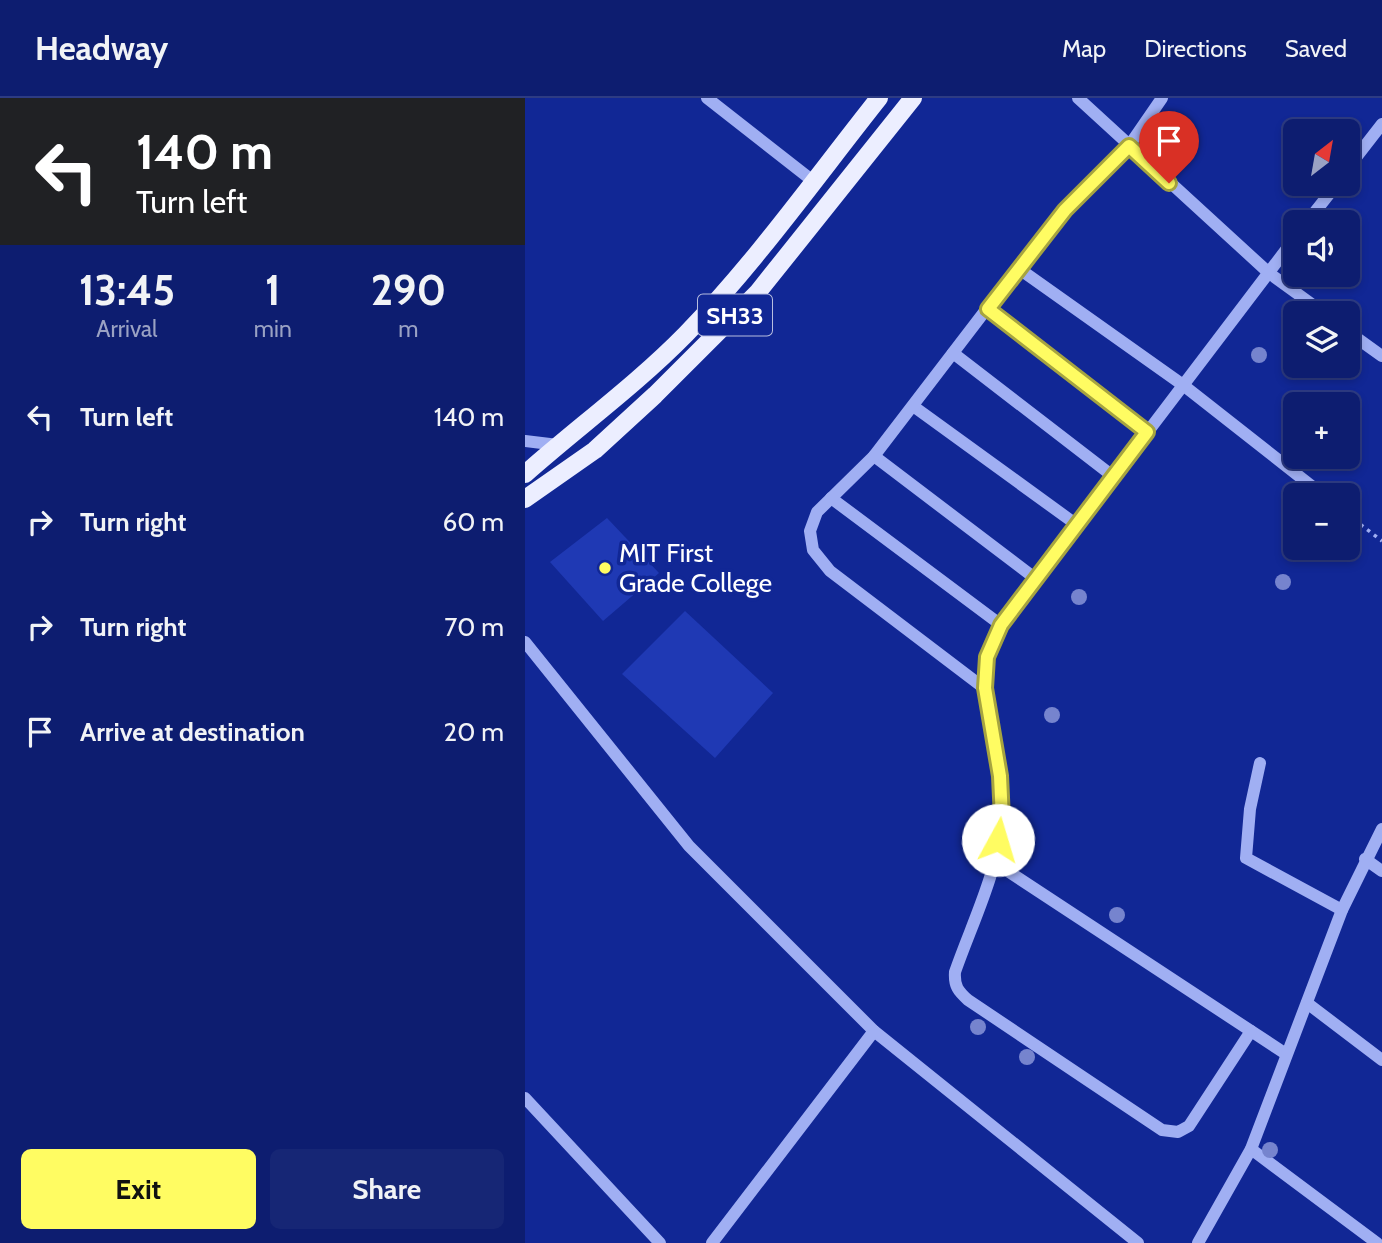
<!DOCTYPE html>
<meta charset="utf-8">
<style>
body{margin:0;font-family:Cabin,sans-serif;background:#162675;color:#f1f3f6;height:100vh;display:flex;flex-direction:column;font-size:26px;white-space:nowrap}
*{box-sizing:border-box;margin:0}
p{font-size:23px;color:#9aa2c3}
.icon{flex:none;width:38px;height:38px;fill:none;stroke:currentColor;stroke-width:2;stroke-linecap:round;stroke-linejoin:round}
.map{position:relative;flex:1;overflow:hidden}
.side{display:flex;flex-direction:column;background:#0d1d70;width:525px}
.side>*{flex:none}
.guide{background:#202124;color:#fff;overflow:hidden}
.needle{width:46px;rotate:31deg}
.buttons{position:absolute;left:758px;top:21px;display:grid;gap:14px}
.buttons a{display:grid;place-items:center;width:77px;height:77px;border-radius:10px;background:#0d1d70;box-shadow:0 4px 10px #0003,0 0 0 2px #2d3b83;font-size:35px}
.pin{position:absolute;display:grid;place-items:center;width:60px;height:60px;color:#fff;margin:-72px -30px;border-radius:50% 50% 50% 0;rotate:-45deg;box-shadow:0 0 7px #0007}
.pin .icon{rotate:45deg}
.me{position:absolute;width:77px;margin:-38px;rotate:6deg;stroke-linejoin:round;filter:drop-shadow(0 0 5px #0008)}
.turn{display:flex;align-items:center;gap:24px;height:147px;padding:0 21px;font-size:32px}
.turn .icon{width:91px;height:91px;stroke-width:2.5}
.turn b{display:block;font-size:49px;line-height:60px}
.eta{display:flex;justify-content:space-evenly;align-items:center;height:119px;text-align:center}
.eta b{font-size:42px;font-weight:700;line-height:49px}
.button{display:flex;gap:14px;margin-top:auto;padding:14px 21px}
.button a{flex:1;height:80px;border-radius:10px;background:#fffc62;color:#111;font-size:28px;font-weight:700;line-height:80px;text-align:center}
.button a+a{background:#162675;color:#f1f3f6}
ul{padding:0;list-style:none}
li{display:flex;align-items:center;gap:21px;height:105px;padding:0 21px}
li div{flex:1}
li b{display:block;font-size:26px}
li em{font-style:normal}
header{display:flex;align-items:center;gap:42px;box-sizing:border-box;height:98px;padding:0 35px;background:#0d1d70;border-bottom:2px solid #2d3b83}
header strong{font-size:33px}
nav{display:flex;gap:38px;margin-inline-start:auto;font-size:24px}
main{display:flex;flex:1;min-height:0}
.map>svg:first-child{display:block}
</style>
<header>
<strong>Headway</strong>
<nav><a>Map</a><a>Directions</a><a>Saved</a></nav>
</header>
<main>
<section class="side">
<div class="guide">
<div class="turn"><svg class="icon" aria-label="left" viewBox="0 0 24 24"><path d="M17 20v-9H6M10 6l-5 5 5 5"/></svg><div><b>140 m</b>Turn left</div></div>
</div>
<div class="eta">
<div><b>13:45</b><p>Arrival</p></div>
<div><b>1</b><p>min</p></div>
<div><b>290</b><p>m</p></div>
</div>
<ul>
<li><svg class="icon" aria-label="left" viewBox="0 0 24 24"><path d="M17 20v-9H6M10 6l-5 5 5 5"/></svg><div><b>Turn left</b></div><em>140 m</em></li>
<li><svg class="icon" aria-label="right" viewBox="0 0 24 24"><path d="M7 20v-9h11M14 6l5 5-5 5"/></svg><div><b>Turn right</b></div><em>60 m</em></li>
<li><svg class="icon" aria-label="right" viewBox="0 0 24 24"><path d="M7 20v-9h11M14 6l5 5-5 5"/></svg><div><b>Turn right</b></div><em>70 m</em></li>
<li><svg class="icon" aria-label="arrive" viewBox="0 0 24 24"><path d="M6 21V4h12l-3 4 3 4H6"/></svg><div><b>Arrive at destination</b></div><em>20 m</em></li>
</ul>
<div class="button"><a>Exit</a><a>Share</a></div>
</section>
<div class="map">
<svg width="857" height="1145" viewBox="0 0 857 1145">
<rect width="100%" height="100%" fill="#112795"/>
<!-- building -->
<g fill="#1f39b4">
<path d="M82 420 134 475 78 523 25 464Z"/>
<path d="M160 513 248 595 190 660 97 576Z"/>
</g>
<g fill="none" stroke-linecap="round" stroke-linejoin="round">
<!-- path -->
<path stroke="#a0aff3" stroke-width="3.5" stroke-dasharray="3.5 5" stroke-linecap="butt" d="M822 416 857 443"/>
<!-- minor -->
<g stroke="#a0aff3" stroke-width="12">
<path d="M182 0 288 83"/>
<path d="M553 0 744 175 799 215"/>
<path d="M822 71 857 26"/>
<path d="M782 124 812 86"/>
<path d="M493 170 658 287 798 397"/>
<path d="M463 211 622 334"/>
<path d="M822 233 857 258"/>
<path d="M428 255 589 379"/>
<path d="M388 308 552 427"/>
<path d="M0 343 33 347"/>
<path d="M349 358 511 481"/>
<path d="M306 400 476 527"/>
<path d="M0 544 164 748 349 933 613 1145"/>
<path d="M459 590 305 473 288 452 285 433 292 414 349 358 493 170 540 112 604 48 637 0"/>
<path d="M735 665 725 711 721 760 817 812"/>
<path d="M840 761 857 773"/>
<path d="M469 764 761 956"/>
<path d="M782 905 857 962"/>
<path d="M726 933 664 1028 653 1034 637 1032 443 902C433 893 429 888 430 874 447 825 474 772 477 720 480 667 453 614 461 561 463 550 471 537 476 527L770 140"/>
<path d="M0 1000 135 1145"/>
<path d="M726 1051 852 1145"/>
<path d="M187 1145 349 933"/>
<path d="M673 1145 726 1051 817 812 857 731"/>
</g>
<!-- major -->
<g stroke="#eceeff" stroke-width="18">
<path d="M0 376C53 329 111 287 161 236 231 164 292 78 354 0"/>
<path d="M0 401 70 352 130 297 233 194 388 0"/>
</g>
</g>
<!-- trees -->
<g fill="#7684ce">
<circle cx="734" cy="257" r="8"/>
<circle cx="758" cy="484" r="8"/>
<circle cx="554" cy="499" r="8"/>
<circle cx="527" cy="617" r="8"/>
<circle cx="592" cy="817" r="8"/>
<circle cx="453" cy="929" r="8"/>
<circle cx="502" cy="959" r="8"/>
<circle cx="745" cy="1052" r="8"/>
</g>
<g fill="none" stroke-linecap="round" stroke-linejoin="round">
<defs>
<path id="route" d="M473 742 477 721 475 678 460 590 462 559 476 527 622 334 463 211 540 112 604 48 644 85"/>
</defs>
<!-- route casing -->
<use href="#route" stroke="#a6a440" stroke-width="18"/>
<!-- route -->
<use href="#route" stroke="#fffc62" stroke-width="12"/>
</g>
<!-- markers -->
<circle fill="#fffc62" stroke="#112795" stroke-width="2.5" cx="80" cy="470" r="7"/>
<g text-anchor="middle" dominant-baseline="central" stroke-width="7" stroke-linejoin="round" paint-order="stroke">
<!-- shield labels -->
<rect fill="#112795" stroke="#b8bedf" stroke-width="2" x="173" y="196.5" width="74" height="41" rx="5"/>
<g font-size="24" font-weight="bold" fill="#fff">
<text x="210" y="217">SH33</text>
</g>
<!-- poi labels -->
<g font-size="26" fill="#fff" stroke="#112795" text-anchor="start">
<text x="94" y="455">MIT First<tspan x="94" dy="30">Grade College</tspan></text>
</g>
</g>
</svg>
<div class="buttons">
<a><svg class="needle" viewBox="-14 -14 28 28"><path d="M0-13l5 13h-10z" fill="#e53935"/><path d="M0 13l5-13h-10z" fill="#9aa2c3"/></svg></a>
<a><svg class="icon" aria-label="sound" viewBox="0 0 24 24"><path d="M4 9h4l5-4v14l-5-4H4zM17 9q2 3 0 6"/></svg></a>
<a><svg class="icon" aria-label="layers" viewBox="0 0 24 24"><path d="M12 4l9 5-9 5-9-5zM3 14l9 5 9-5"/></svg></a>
<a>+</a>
<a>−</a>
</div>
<div class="pin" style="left:644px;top:85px;background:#d93025"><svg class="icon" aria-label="arrive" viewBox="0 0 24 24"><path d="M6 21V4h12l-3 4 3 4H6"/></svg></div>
<svg class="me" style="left:473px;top:742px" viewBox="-20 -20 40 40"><circle r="19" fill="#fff"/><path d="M0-13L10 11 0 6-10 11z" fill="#fffc62"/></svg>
</div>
</main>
